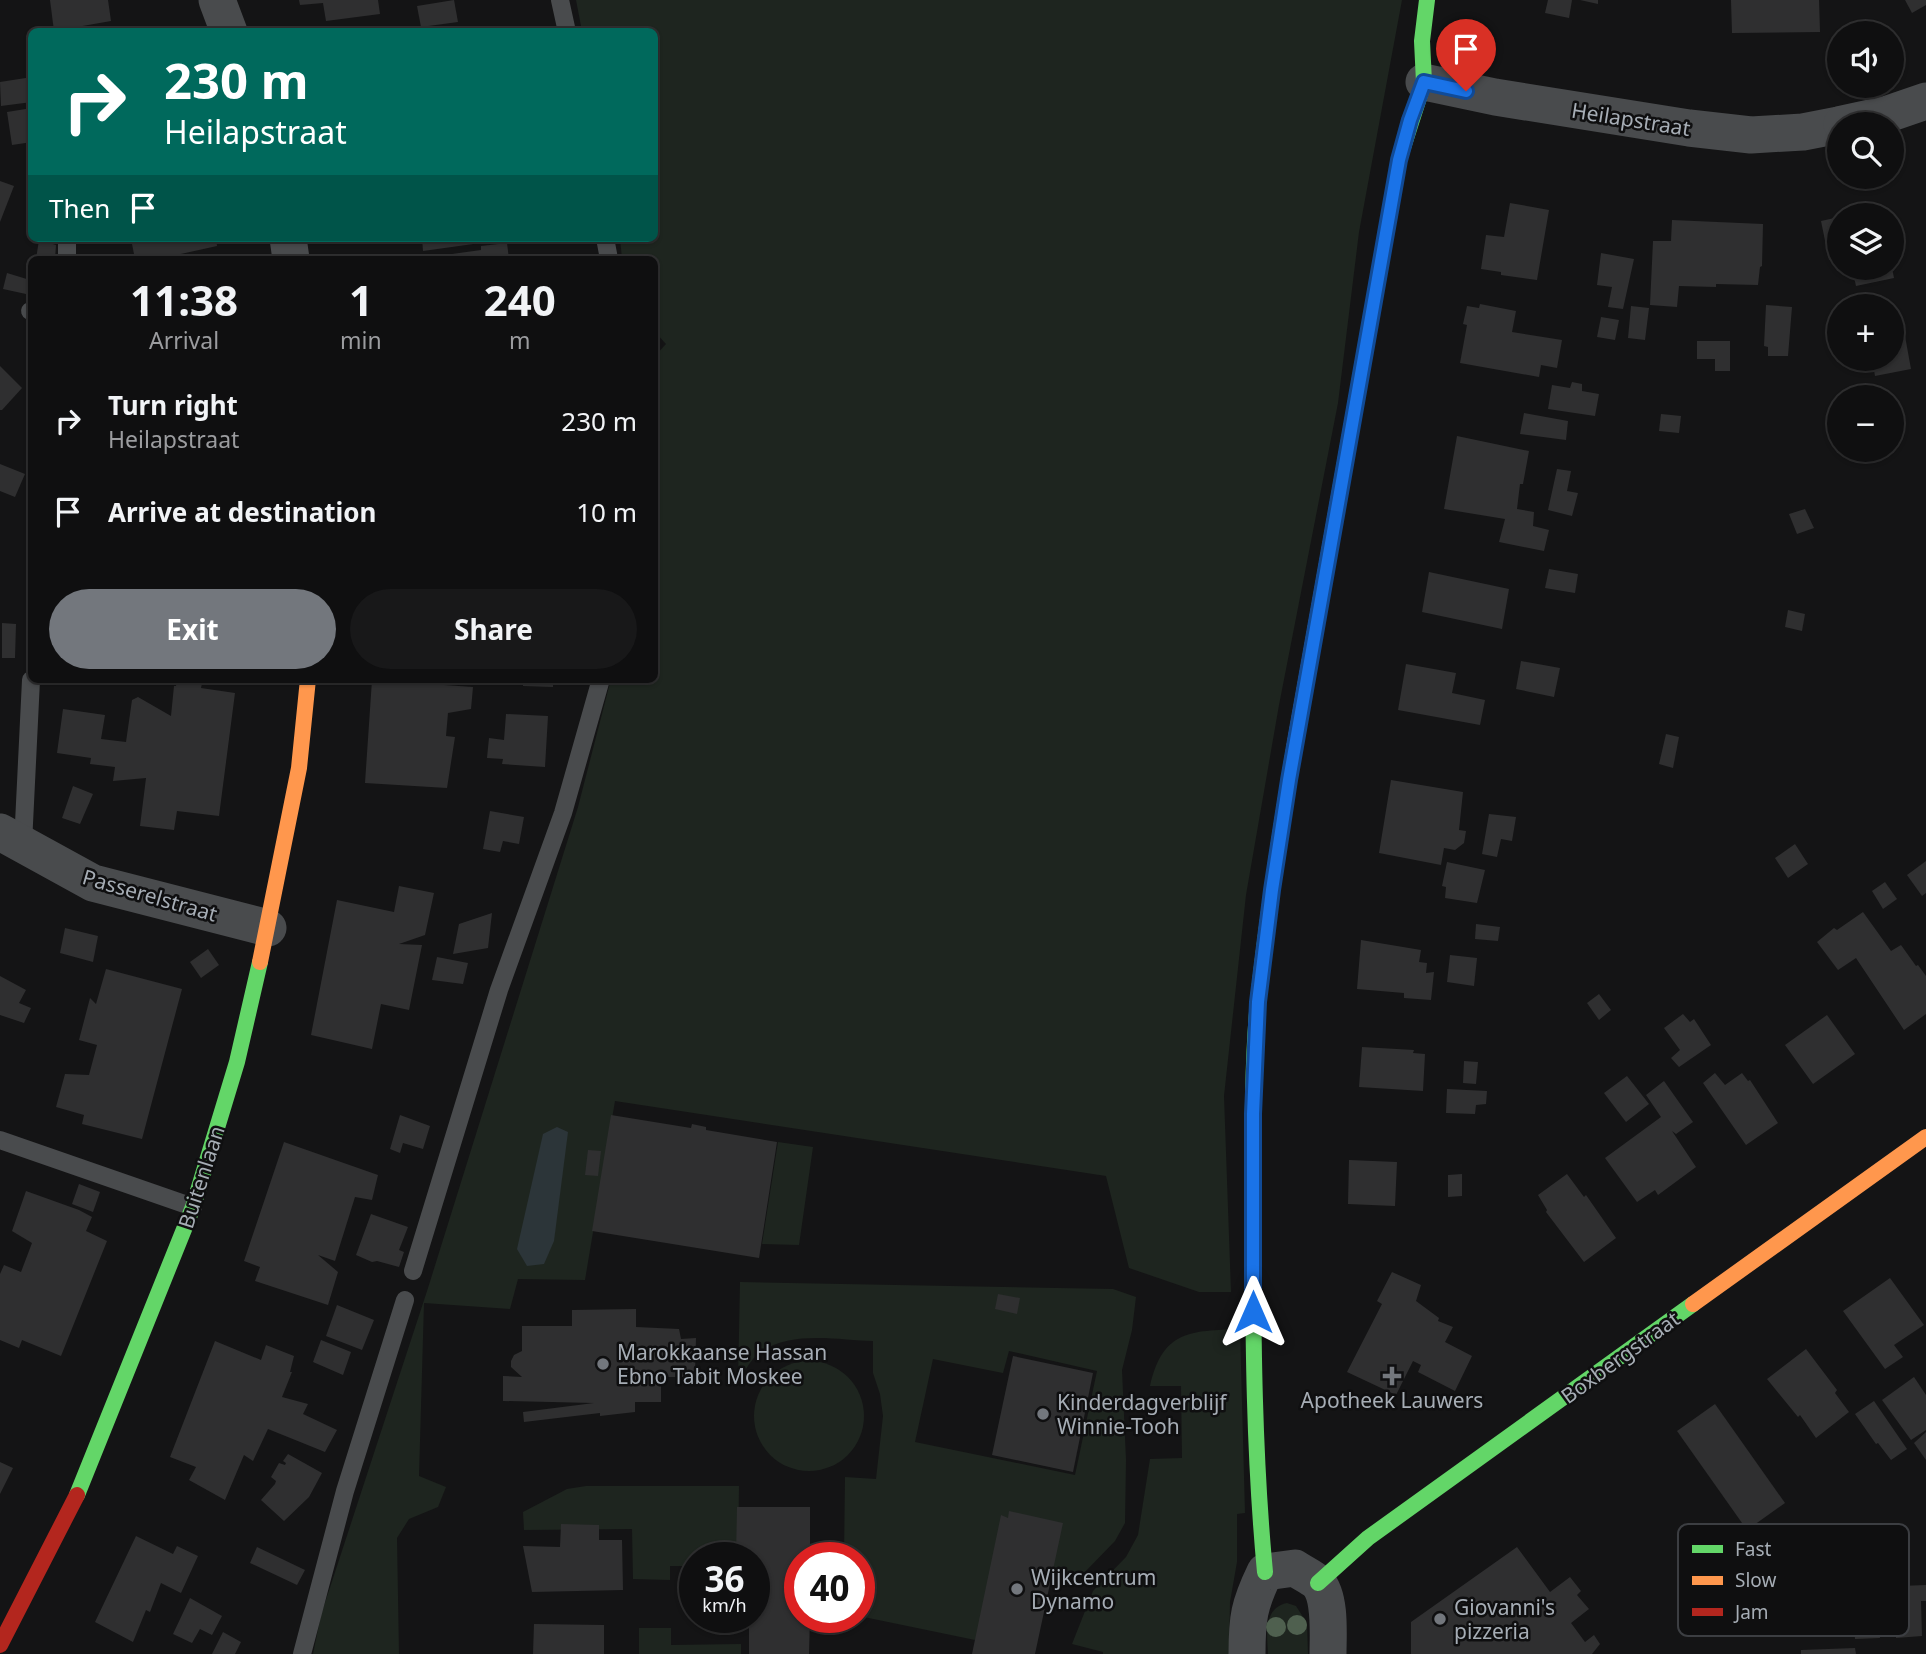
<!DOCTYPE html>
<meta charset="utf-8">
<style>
body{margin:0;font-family:"Noto Sans",sans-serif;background:#181819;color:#f1f3f6;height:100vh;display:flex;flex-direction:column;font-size:26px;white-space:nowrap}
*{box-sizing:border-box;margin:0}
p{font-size:23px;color:#9b9c9f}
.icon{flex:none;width:38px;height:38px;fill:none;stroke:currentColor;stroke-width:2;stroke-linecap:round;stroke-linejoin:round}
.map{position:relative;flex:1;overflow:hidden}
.side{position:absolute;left:28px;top:256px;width:630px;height:427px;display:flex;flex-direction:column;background:#0f0f10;border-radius:10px;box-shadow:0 2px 5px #0004,0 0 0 2px #2f2f30}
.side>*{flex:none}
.banner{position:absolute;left:28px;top:28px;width:630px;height:214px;border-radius:10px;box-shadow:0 2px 5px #0004,0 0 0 2px #2f2f30;background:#00695c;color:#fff;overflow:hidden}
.tools{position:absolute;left:1827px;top:21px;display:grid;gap:14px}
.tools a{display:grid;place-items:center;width:77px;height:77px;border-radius:50%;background:#0f0f10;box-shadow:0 2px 5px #0004,0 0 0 2px #2f2f30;font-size:35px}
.speed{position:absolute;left:679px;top:1542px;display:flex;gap:14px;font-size:35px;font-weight:700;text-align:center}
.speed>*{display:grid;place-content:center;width:91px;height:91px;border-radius:50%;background:#0f0f10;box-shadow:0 2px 5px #0004,0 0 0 2px #2f2f30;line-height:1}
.speed small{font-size:18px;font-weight:400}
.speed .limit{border:10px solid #d22;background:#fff;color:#111}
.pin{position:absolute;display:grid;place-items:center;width:60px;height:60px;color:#fff;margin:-72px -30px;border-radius:50% 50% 50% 0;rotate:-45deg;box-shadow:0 0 7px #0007}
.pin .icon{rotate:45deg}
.me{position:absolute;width:77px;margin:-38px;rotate:0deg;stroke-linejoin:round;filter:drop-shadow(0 0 5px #0008)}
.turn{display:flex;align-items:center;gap:24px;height:147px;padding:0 21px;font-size:32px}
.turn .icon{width:91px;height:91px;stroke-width:2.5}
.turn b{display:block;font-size:49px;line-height:60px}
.then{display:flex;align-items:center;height:66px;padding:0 21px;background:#0003;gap:14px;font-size:26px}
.eta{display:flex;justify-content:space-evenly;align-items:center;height:119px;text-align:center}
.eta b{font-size:42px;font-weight:700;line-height:49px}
.action{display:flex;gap:14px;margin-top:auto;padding:14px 21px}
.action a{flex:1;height:80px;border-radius:42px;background:#73777d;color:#fff;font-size:28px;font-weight:700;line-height:80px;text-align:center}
.action a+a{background:#181819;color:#f1f3f6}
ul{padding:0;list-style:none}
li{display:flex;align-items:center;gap:21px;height:91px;padding:0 21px}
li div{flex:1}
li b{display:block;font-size:26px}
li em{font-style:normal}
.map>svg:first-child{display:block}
</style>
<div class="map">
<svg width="1926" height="1654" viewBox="0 0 1926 1654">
<rect width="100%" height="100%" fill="#141415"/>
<!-- green -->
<g fill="#1e251f" fill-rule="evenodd">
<path d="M576 0H1402L1359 232 1338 403 1279 705 1246 895 1224 1096 1231 1292H1199L1129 1268 1106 1176 615 1101 585 1280 518 1279 510 1309 424 1303 419 1476 446 1487 438 1507 409 1519 397 1538 399 1654H313L321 1615 428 1288 578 807 611 679H654V357L666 344 655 332 654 259H622L620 238H654V32L582 31Z"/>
<path d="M778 1142 813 1147 799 1245 762 1244Z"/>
<path d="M740 1282 1113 1289 1136 1297 1132 1330 1122 1370 1126 1460 1125 1523 1115 1541 1083 1574 1056 1585 1013 1558 975 1640 859 1616V1558L844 1557 845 1477 876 1479 883 1416 880 1394 873 1373V1341C837 1340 781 1328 753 1359 747 1366 743 1374 738 1382ZM1009 1351 1097 1371 1075 1475 915 1442 933 1359 1003 1373Z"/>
<path d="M1240 1329 1245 1513 1237 1514V1562L1230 1602 1229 1654H1103V1652L1072 1644 1093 1591 1126 1557 1138 1535 1150 1459 1182 1458 1181 1386H1150C1163 1330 1190 1331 1240 1329Z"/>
<circle cx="809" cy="1416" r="55"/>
<path d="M586 1486H739L738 1557 695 1558V1566H670V1580L633 1579 632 1529 524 1530 523 1512 567 1489Z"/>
<path d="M1287 1603 1296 1606 1307 1623 1308 1654H1268C1267 1635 1263 1608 1287 1603Z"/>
<path d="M639 1628H671V1645L741 1644V1654H639Z"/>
</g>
<!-- water -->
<path fill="#2c3539" d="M557 1127 568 1132 554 1241 544 1264 527 1266 517 1249 543 1134Z"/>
<!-- building -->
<g fill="#2f2f30">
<path d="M50 0H108L111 21 54 31Z"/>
<path d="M299 0H378L380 14 326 21 323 3 300 5Z"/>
<path d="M454 0 458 22 421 27 417 6Z"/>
<path d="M1548 0H1572L1569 18 1545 13Z"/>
<path d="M1580 0H1598V4Z"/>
<path d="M1731 0H1819L1820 32 1732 33Z"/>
<path d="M1905 0H1926V5L1912 13Z"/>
<path d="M32 77V102L1 106 0 82Z"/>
<path d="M32 108V142L12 145 7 112Z"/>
<path d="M0 181 14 186 0 222Z"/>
<path d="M1510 203 1549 210 1537 280 1501 275V272L1481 269 1486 235 1504 237Z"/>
<path d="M1839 217V258L1829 260 1821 221Z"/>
<path d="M1672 220 1763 224 1762 266 1760 267 1758 285 1716 284V287L1679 286 1677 307 1650 305 1653 241H1671Z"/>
<path d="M136 238H216L217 246 158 259H135L131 239Z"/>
<path d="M422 238H502V240L423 251Z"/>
<path d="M39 240 56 245 55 259H36Z"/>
<path d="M507 243 509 259H453L452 254 481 250V246Z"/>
<path d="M1601 253 1634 259 1623 309 1608 307 1612 287 1597 285Z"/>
<path d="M1852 268H1892L1894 278 1856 286Z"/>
<path d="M7 273 30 280 26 294 3 289Z"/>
<path d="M1480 304 1516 311 1512 332 1562 340 1557 368 1541 365 1539 377 1460 363 1467 325 1463 324 1467 306 1479 308Z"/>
<path d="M1766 305 1792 307 1788 356H1768V347L1764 346Z"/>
<path d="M1631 306 1649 308 1645 340 1628 338Z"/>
<path d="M1601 317 1619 320 1615 340 1597 337Z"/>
<path d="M1905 336 1911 369 1875 376 1872 359H1892V339Z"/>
<path d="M1697 341H1730V371H1715V359H1697Z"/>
<path d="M0 366 22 388 2 410H0Z"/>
<path d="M1572 382 1582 384V391L1599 394 1595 416 1548 409 1552 385 1570 388Z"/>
<path d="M1524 413 1568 421 1566 440 1520 434Z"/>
<path d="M1661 414 1681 416 1679 433 1659 431Z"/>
<path d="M1457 436 1529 451 1523 484H1520L1517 509 1534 512 1533 526 1549 530 1544 551 1499 542 1505 519 1444 509Z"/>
<path d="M0 464 25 474 15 497 0 491Z"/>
<path d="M1557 469 1571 471 1567 491 1578 493 1572 516 1548 510Z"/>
<path d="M1805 509 1814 528 1797 534 1789 514Z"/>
<path d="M1549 569 1578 574 1575 593 1545 588Z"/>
<path d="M1429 572 1509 589 1502 629 1422 612Z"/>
<path d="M1788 610 1805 614 1802 631 1785 627Z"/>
<path d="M2 623 16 624 15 658H2Z"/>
<path d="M1521 661 1560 668 1554 697 1516 689Z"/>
<path d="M1406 664 1456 673 1452 693 1485 700 1480 725 1398 710Z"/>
<path d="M177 679H203L201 688 235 693 219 816 177 811 174 830 140 826 146 778 113 781 115 767 90 764 91 758 57 753 63 709 105 715 101 739 126 742 132 700 138 697 171 716 174 686H176Z"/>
<path d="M523 679H553V687L523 686Z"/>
<path d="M372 680 473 687 471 709 448 713 446 736 455 737 447 788 365 783Z"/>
<path d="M506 714 548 716 545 767 502 764 503 759 487 758 489 738 504 740Z"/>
<path d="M1666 734 1679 737 1673 768 1659 764Z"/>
<path d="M1391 780 1463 792 1459 830 1466 831 1464 843 1455 850 1444 848 1441 865 1379 853Z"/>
<path d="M73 786 93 794 80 824 62 818Z"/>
<path d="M490 811 524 817 519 844 503 841 500 852 483 849Z"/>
<path d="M1489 814 1516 817 1512 841 1501 839 1497 857 1482 854Z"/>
<path d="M1795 844 1808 864 1788 878 1775 858Z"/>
<path d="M1926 861V893L1922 896 1907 875Z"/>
<path d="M1447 862 1485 870 1477 903 1445 898 1446 887 1442 886Z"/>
<path d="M1885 882 1897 899 1883 909 1872 891Z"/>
<path d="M399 886 434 893 425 935 399 944 422 945 409 1010 381 1004 372 1049 311 1035 337 900 394 912Z"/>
<path d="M1863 912 1891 951 1901 945 1916 966 1918 965 1926 976V1014L1904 1030 1856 958 1838 970 1817 942 1834 928 1837 930Z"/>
<path d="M492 913 488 948 453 954 459 924Z"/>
<path d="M1476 924 1500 927 1498 941 1475 939Z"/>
<path d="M65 928 98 936 93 962 60 953Z"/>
<path d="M1361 940 1421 950 1419 962 1427 963 1426 973 1434 972 1431 1000 1404 998V993L1357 989Z"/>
<path d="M208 949 219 965 201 978 190 962Z"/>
<path d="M1450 955 1477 958 1474 986 1447 982Z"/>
<path d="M437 957 468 963 463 984 432 980Z"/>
<path d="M106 969 182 989 142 1139 82 1124 84 1115 56 1107 65 1074 89 1075 97 1045 79 1040 90 998 96 1004Z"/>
<path d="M0 976 26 990 19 1003 31 1008 24 1023 0 1015Z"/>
<path d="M1599 994 1611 1010 1599 1020 1587 1003Z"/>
<path d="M1683 1014 1690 1022 1694 1019 1711 1045 1679 1067 1671 1058 1680 1050 1664 1028Z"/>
<path d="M1827 1015 1855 1054 1813 1084 1785 1045Z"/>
<path d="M1362 1047 1414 1050 1413 1053 1425 1054 1423 1091 1359 1087Z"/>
<path d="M1464 1061 1478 1062 1476 1084 1463 1083Z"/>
<path d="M1715 1073 1725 1085 1742 1073 1748 1081 1750 1080 1778 1123 1746 1145 1703 1083Z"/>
<path d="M1627 1076 1649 1104 1626 1122 1604 1093Z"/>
<path d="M1664 1081 1693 1122 1676 1134 1672 1131 1696 1167 1658 1195 1655 1190 1637 1202 1605 1158 1661 1117 1646 1095Z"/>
<path d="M1447 1089 1487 1091 1486 1104 1476 1105 1475 1114 1446 1113Z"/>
<path d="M400 1115 430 1126 423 1149 403 1143 400 1153 390 1149Z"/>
<path d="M611 1115 691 1128 692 1124 706 1127V1130L777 1142 759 1258 592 1231Z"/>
<path d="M284 1142 378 1175 372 1200 355 1197 335 1261 318 1255 338 1272 328 1305 255 1281 260 1267 244 1261Z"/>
<path d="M588 1150 601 1151 598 1176 585 1175Z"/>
<path d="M1349 1160 1397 1162 1395 1206 1348 1204Z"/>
<path d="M1462 1174V1196L1448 1197V1175Z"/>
<path d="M1567 1174 1584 1197 1586 1195 1616 1238 1584 1262 1546 1212 1547 1210 1538 1195Z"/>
<path d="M79 1184 100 1192 93 1212 72 1204Z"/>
<path d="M26 1191 79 1210 92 1217 86 1231 107 1241 61 1356 22 1340 19 1348 0 1340V1274L4 1265 21 1272 32 1243 12 1231Z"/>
<path d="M371 1214 408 1227 399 1250 404 1252 399 1267 377 1261 372 1262 356 1255Z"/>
<path d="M1392 1272 1421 1285 1416 1301 1439 1318 1438 1321 1453 1327 1445 1342 1472 1356 1455 1391 1418 1372 1421 1365 1413 1361 1396 1395 1347 1372 1382 1304 1377 1301Z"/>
<path d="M1890 1278 1924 1325 1894 1345 1903 1357 1885 1369 1843 1311Z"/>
<path d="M998 1294 1020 1298 1017 1314 995 1309Z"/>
<path d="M337 1305 374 1320 362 1350 326 1336Z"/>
<path d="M636 1309V1327L679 1329 681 1339 696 1338 695 1374 710 1375V1377H661V1402H635V1412L600 1416V1413L524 1422 523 1412 594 1403 503 1401V1376L522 1377 511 1367V1361L514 1355 522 1351V1326H572V1310Z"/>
<path d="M321 1340 351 1352 343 1375 313 1362Z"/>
<path d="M215 1341 261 1360 266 1345 294 1356 290 1372H292L282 1397 308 1404 303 1414 337 1430 325 1452 268 1429 253 1461 244 1455 225 1500 189 1480 196 1467 170 1457Z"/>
<path d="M1806 1349 1837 1390 1835 1393 1849 1412 1816 1438 1800 1415 1798 1417 1767 1379Z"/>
<path d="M1013 1356 1093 1373 1073 1472 992 1455Z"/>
<path d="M1914 1377 1926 1395V1430L1911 1440 1882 1400Z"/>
<path d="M1874 1401 1907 1449 1891 1460 1878 1443 1876 1444 1855 1414Z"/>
<path d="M1715 1404 1785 1503 1747 1530 1677 1431Z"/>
<path d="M1926 1432V1460L1914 1443Z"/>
<path d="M288 1454 322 1473 309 1497 284 1521 261 1500 275 1484 276 1481 271 1477 279 1463 285 1465 286 1463 283 1461Z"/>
<path d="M0 1462 13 1468 0 1494Z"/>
<path d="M737 1507H810V1558H800V1617H810L809 1654H749V1617H754V1558H736Z"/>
<path d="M1009 1511 1063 1523 1035 1654H972L1001 1515 1008 1518Z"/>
<path d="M561 1524 599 1525V1540H622L623 1590 532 1592 523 1546 560 1547Z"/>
<path d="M136 1536 173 1554 177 1546 198 1556 181 1593 161 1583 150 1612 146 1610 133 1642 95 1622Z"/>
<path d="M257 1547 305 1570 297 1585 250 1563Z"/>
<path d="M1517 1547 1550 1592 1570 1577 1581 1591 1577 1595 1589 1609 1571 1623 1585 1642 1594 1635 1600 1644 1592 1654H1411V1622Z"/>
<path d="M1926 1585V1601H1921L1922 1636 1896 1638 1894 1600 1901 1599 1900 1586Z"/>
<path d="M190 1598 222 1616 212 1635 200 1629 192 1643 173 1634Z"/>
<path d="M1878 1600 1880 1638 1855 1639 1852 1602Z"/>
<path d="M534 1624 604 1625V1654H533Z"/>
<path d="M223 1632 241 1642 235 1654H212Z"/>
<path d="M1855 1648 1856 1654H1801V1650Z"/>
</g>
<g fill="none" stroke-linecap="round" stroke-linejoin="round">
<!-- lane -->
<g stroke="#494b4d" stroke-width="18">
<path d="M560 0 567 32"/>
<path d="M67 238V259"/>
<path d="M605 238 609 259"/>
<path d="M30 311 32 312"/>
<path d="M23 844 31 680"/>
<path d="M0 1140 193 1207"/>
<path d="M413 1271 499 990 563 813 601 679"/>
<path d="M302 1654 345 1491 405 1300"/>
</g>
<!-- street -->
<g stroke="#494b4d" stroke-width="37">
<path d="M217 0 229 32"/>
<path d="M1424 82 1495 97 1689 128 1751 135 1803 132 1839 125"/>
<path d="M1842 124 1888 114 1926 101"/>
<path d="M288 238 291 259"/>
<path d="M0 832 93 883 268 928"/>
<path d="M1247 1654C1247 1618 1249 1605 1265 1572L1295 1568C1302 1573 1312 1577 1318 1583 1331 1598 1328 1635 1328 1654"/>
</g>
<!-- fast -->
<g stroke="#63d668" stroke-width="16">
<path d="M1339 496 1399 160 1424 82 1422 41 1427 0"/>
<path d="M77 1495 193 1207 237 1062 260 962"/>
<path d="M1265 1572C1254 1456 1253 1339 1253 1223 1253 1149 1251 1074 1258 1001 1267 917 1280 832 1294 749"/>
<path d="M1318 1583 1368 1538 1693 1304"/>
</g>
<!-- slow -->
<g stroke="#ff974d" stroke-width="16">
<path d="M1294 749 1339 496"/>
<path d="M260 962 299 768 308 679"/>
<path d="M1693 1304 1926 1137"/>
</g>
<!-- jam -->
<path stroke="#b3261e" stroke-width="16" d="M0 1645 77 1495"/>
</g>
<!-- trees -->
<g fill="#4f604f">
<circle cx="1297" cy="1625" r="10"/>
<circle cx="1276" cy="1627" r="10"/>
</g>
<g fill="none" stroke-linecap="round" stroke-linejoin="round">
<defs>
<path id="route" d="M1253 1312V1114L1258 1002 1272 890 1289 780 1399 160 1410 120 1424 82 1466 91"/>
</defs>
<!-- route casing -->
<use href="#route" stroke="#114b97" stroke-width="18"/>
<!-- route -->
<use href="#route" stroke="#1a73e8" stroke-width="12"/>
</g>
<!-- markers -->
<g fill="#73777d" stroke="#0f0f10" stroke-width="2.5">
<circle cx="603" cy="1364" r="7"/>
<path d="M1388.5 1365.5h7v7h7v7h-7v7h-7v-7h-7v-7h7z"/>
<circle cx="1043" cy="1414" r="7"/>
<circle cx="1017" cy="1589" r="7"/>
<circle cx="1440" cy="1619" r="7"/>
</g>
<g text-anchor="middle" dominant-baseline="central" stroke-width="5" stroke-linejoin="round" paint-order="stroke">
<!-- street labels -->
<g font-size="21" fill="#a6adb5" stroke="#0f0f10">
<text transform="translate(1631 119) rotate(9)">Heilapstraat</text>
<text transform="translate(150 895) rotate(16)">Passerelstraat</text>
<text transform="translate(201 1177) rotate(-72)">Buitenlaan</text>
<text transform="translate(1620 1357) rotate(-36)">Boxbergstraat</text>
</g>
<!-- poi labels -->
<g font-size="21" fill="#a6adb5" stroke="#0f0f10" text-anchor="start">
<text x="617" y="1352">Marokkaanse Hassan<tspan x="617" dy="24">Ebno Tabit Moskee</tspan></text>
<text x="1392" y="1400" text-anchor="middle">Apotheek Lauwers</text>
<text x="1057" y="1402">Kinderdagverblijf<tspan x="1057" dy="24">Winnie-Tooh</tspan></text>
<text x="1031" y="1577">Wijkcentrum<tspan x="1031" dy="24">Dynamo</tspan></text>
<text x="1454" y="1607">Giovanni's<tspan x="1454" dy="24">pizzeria</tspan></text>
</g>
</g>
<!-- legend -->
<rect x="1678" y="1524" width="231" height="112" rx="10" fill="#0f0f10" stroke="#3c3e42" stroke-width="2"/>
<rect x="1692" y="1545" width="31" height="8" fill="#63d668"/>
<rect x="1692" y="1576" width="31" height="9" fill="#ff974d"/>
<rect x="1692" y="1608" width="31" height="8" fill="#b3261e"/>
<g font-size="19" fill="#a6adb5">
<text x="1735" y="1556">Fast</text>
<text x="1735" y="1587">Slow</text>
<text x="1735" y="1619">Jam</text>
</g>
</svg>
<div class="tools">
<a><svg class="icon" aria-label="sound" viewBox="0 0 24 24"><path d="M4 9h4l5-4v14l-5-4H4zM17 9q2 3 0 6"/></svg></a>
<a><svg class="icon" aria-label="search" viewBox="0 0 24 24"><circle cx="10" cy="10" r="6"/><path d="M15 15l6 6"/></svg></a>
<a><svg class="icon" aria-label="layers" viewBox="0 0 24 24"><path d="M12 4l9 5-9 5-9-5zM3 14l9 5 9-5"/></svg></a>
<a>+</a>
<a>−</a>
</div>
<div class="speed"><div>36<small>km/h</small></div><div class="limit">40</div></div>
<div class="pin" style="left:1466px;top:91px;background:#d93025"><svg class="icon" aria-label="arrive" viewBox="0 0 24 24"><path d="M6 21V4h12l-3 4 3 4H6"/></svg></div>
<svg class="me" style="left:1253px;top:1312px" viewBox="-20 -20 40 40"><path d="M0-17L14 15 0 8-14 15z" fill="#1a73e8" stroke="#fff" stroke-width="4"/></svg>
<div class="banner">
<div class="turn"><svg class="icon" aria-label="right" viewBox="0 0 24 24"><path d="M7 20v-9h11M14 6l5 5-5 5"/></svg><div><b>230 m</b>Heilapstraat</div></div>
<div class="then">Then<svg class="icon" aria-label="arrive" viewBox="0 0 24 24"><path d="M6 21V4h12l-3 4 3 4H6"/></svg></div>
</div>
<section class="side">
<div class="eta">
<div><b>11:38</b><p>Arrival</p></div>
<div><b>1</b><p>min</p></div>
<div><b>240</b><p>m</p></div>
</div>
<ul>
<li><svg class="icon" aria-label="right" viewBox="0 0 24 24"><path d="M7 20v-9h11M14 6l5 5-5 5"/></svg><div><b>Turn right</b><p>Heilapstraat</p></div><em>230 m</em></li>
<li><svg class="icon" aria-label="arrive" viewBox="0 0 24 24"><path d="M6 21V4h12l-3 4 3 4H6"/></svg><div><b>Arrive at destination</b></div><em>10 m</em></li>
</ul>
<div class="action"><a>Exit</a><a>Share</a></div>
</section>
</div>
